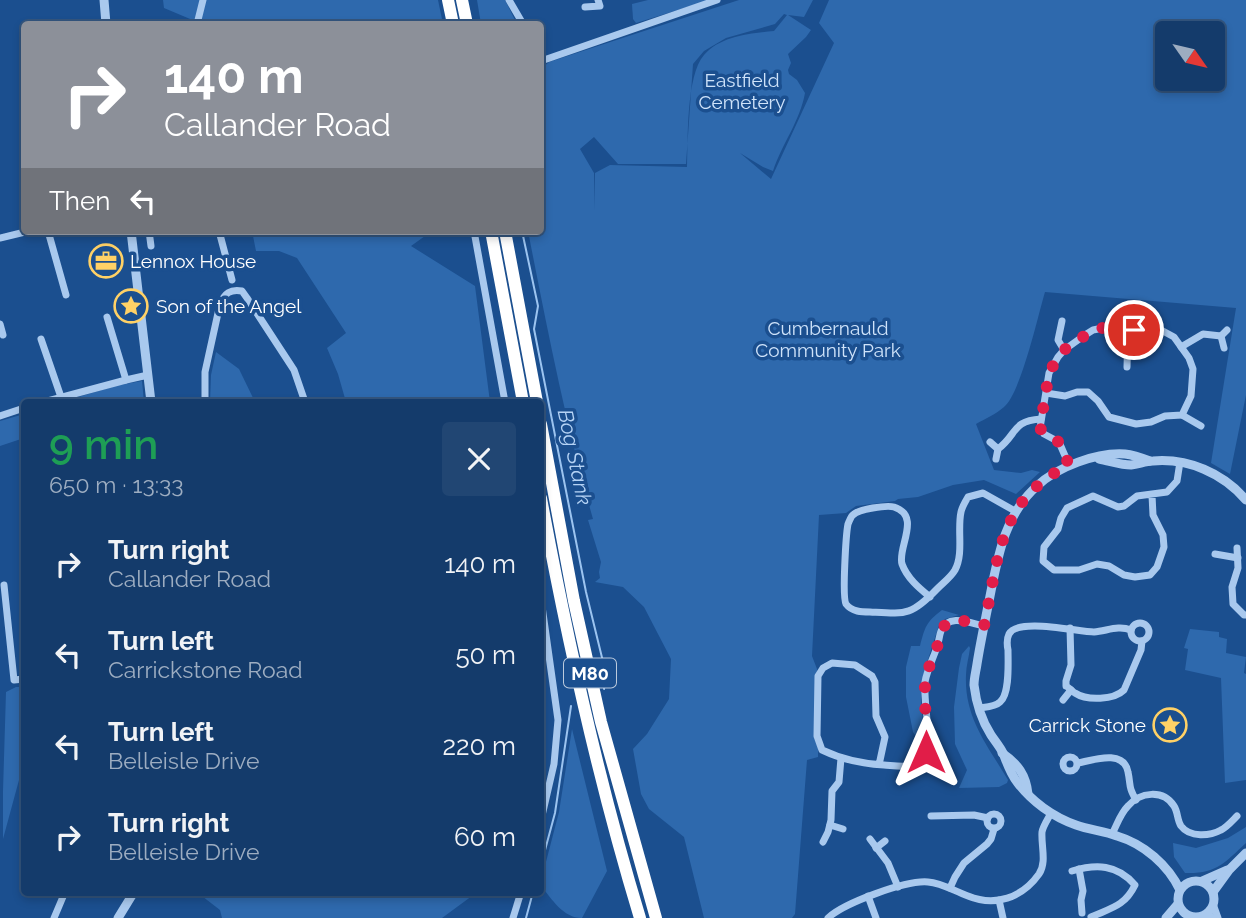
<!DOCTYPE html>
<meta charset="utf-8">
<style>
body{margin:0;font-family:Raleway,sans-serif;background:#214673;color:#f1f3f6;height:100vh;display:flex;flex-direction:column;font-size:26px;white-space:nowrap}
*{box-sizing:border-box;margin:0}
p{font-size:23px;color:#9dadc1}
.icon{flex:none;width:38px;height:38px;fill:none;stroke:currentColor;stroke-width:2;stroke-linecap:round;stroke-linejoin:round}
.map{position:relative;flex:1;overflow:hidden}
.panel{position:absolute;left:21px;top:399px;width:523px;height:497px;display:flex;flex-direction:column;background:#143b6b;border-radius:7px;box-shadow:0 4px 10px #0003,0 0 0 2px #33557e}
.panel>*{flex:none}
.top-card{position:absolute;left:21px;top:21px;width:523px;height:214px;border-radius:7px;box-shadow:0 4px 10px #0003,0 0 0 2px #33557e;background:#8c9099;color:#fff;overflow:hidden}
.needle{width:46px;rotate:124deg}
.tools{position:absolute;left:1155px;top:21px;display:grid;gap:14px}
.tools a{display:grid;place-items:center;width:70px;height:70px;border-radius:7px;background:#143b6b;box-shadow:0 4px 10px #0003,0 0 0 2px #33557e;font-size:35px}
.pin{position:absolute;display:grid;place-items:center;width:60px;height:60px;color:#fff;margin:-30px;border:4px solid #fff;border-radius:50%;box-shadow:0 2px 7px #0007}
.me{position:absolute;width:77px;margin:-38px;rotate:0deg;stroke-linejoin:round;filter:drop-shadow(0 0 5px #0008)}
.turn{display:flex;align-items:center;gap:24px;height:147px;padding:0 28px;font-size:32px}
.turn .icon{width:91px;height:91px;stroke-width:2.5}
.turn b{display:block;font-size:49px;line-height:60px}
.then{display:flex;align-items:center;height:66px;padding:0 28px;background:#0003;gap:14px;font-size:26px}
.round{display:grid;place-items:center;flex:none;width:74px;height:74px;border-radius:7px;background:#214673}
.headline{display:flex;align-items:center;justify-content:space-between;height:119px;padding:0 28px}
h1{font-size:42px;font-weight:600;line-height:52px;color:#1e9e55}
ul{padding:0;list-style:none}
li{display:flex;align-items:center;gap:21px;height:91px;padding:0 28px}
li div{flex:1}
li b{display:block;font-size:26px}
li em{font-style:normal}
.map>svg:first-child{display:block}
</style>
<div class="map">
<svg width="1246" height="918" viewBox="0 0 1246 918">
<rect width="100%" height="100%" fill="#1b4f8f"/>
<!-- green -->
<g fill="#2e69ad" fill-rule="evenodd">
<path d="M163 0H438L443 24H202L164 8Z"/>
<path d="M477 0H505L517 24H481Z"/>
<path d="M648 0H710L636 23 633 19 632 4Z"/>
<path d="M739 0H813L804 17 788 15 811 30 806 37 788 54 791 63 788 70 789 74 797 80 805 93C800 121 782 144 773 171L763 167 740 153 771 179 834 43 819 23 829 0H1246V395L1230 474 1211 463 1236 308 1045 292C1038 315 1021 393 1004 407 996 414 985 419 976 424L994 470 1021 473 1032 470 1040 472 1016 494 984 480 953 485 918 497 898 499 895 501 856 506 846 513 819 515 812 656 817 669 814 738 818 747V757L807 760 795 914 792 918H704L684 837 649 809 641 794 633 749 647 734 669 699 671 659 644 607 623 587 595 582 600 578 599 572 601 562 588 520 593 519C566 425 547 328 528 231H541V69L549 62ZM784 14 787 15 774 31C751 33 720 36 704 55 686 75 688 140 687 167L610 165 595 173 594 210V173L580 149 594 137 618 164H686L693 64 704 51 726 38 775 24ZM1167 33H1213V79H1167Z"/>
<path d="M252 231H432L411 246 475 286 490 402H346L338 374 327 348 346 333 297 258 279 251H256Z"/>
<path d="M216 352 239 369 255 402H210L211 375Z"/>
<path d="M142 381 144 402H61L119 385Z"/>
<path d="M24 414V438L0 446V421Z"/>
<path d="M942 610 959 615 945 619 939 625 924 672 921 699 923 722 922 746 913 732 906 697V667L911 646H920C925 627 926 622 942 610Z"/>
<path d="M1190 629 1219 632V637L1227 639 1226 653 1246 657 1244 673 1246 674V780L1225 783 1221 678 1185 670 1188 649 1184 648Z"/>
<path d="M969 646 970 648C969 657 966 666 966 675 964 718 988 746 1008 780L1007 783 999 787 959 788 967 770 955 744 954 707 959 668 962 654Z"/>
<path d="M16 687H24V779L19 780 3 839V791L6 692Z"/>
<path d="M572 729 607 871 582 918C563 918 552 899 541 886V881L559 812Z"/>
<path d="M1246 827V843C1224 863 1217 874 1185 873L1174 857 1173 843 1196 848 1228 838Z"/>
<path d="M198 893H476L442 918H222L220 910Z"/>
</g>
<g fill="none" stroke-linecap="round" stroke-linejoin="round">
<!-- stream -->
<g stroke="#9cc4f0" stroke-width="2">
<path d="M522 231 538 306 534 329 586 592 606 674 604 689"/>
<path d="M541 865 555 813 571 706"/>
<path d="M526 918 533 892"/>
</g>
<!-- minor -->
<g stroke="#a9c9ee" stroke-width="7">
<path d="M509 0 523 24"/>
<path d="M585 7 600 6 598 0"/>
<path d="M197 24 203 0"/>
<path d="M541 61 717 0"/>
<path d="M48 231 66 295"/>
<path d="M149 231 151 246"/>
<path d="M219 231 232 280"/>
<path d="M474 231 505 402"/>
<path d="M0 238 29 231"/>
<path d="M107 317 126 380"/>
<path d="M1062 321 1058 340 1064 350"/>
<path d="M0 324 3 335"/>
<path d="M1221 336 1224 348"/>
<path d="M41 339 61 397"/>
<path d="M1181 347 1203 334 1221 336 1227 330"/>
<path d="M1127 367 1128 332"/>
<path d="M1046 393 1065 396 1077 392H1088L1098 401 1109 417 1136 424 1151 422 1165 416 1182 415 1191 396 1193 369 1189 358 1174 337 1161 330 1149 328 1128 332 1118 329 1103 328 1093 330 1085 335 1064 350 1058 357 1049 373 1040 428 1044 434 1059 442 1069 465"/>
<path d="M44 402 126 380 148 375"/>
<path d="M205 402V372L220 304C225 293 230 289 242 291L247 298 294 370 305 402"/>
<path d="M1182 415 1201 426"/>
<path d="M0 416 24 408"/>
<path d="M990 442 998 449"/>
<path d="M23 458H24"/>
<path d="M996 459 998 449C1018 434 1011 421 1041 419"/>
<path d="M1152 495 1153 515 1163 535 1164 547 1157 567 1150 575 1135 577 1124 575 1109 566 1097 564 1079 570H1054L1043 561 1044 547 1058 529 1061 518 1067 508 1093 496 1118 507 1124 506 1137 496 1167 492 1177 481 1180 462"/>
<path d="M1237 548 1238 568 1232 587 1233 604 1244 615H1246"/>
<path d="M1215 554 1238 558"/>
<path d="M4 585 14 680 24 679"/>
<path d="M930 597C919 588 907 578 902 564 897 548 922 516 894 507 887 505 858 509 853 515 851 516 849 522 848 524 846 534 842 597 846 604 852 612 862 612 870 612 906 614 911 616 937 589 943 583 951 577 955 570 964 553 957 530 961 512 962 507 965 502 968 497L983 493 1015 511"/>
<path d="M541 599 558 720 554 764 541 820"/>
<circle cx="1140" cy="632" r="9"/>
<path d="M1070 628 1071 665 1066 681V686C1067 686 1074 693 1075 693 1087 701 1114 700 1124 690L1141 650 1142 641"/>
<path d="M1063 700 1071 690"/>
<path d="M979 708C986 707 995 707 1000 702 1010 694 1008 663 1008 650 1007 645 1007 638 1009 634 1018 617 1078 632 1094 632 1107 631 1118 625 1131 630"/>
<path d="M925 755 937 761"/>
<circle cx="1070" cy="764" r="7"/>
<path d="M1078 763C1093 760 1124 749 1128 772 1131 786 1128 786 1136 800"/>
<path d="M879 765 885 737 876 716 875 682 872 676 855 665 832 663 823 668 818 676 817 736 822 750C841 759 863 764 884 765 898 766 915 770 924 757 933 745 923 700 925 682 927 670 933 659 937 647 939 642 939 636 941 631 948 613 970 623 984 626"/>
<circle cx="994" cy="821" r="7"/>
<path d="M931 816 974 815 988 818"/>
<path d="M830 825 843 829"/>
<path d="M1112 834C1117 825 1120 814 1128 806 1140 792 1163 789 1174 806 1178 812 1177 820 1181 826 1190 838 1210 836 1221 830 1227 827 1232 821 1237 816"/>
<path d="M870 839 888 863 898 887"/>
<path d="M823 842 828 832 831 820 832 791 839 782 841 758"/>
<path d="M876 848 885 841"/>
<path d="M1079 869 1083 891 1081 900 1082 913"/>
<path d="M1072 871C1096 864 1117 864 1135 885 1125 906 1111 908 1091 917"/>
<path d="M950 888 955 877 964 863 987 844 991 839 994 829"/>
<path d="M868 896 876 918"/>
<path d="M999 900 1003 918"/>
<path d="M1213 904 1218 918"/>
<path d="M1206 914 1213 918"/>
<path d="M54 918 65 892"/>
<path d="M513 918 521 892"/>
<path d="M828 918C844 903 906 880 928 882 942 883 954 891 968 896 995 907 1022 898 1039 874 1047 862 1041 846 1042 832 1043 826 1048 819 1051 813"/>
</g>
<!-- tertiary -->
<g stroke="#a9c9ee" stroke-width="9">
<path d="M104 0 106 24"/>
<path d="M131 231 151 402"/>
<path d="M1099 459C1110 461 1121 465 1131 465 1139 464 1146 461 1153 461 1188 458 1223 473 1246 500"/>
<path d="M1150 461C1142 458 1134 455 1125 454 1097 452 1057 467 1037 486 1002 517 997 563 988 606 984 626 980 645 977 664 976 671 974 678 974 685 976 702 982 721 991 735 995 741 1000 747 1003 753 1007 763 1010 773 1017 782 1031 801 1053 817 1076 825 1090 830 1104 831 1117 836 1144 844 1168 865 1180 890"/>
<path d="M1002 753C1018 764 1026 775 1028 794"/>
<circle cx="1196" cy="899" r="18"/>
<path d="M1202 881 1227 870"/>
<path d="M1213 892 1229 870 1246 853"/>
<path d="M118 918 134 892"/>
<path d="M1166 918 1178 904"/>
</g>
<!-- motorway -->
<g stroke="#fff" stroke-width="12">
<path d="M448 0 453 24"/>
<path d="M462 0 467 24"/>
<path d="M491 231 523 402"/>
<path d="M505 231 537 402"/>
<path d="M541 424 574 601 601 722 656 918"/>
<path d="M541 498C567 639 598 780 640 918"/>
</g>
</g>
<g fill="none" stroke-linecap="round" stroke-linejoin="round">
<!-- route -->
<path stroke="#e11d48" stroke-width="12" stroke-dasharray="0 21.6" d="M926 752C928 730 924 708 925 686 925 671 934 658 938 644 941 635 941 625 951 621 961 618 974 624 984 626 999 557 998 500 1069 465L1059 442 1044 434 1040 428 1049 373 1058 357 1064 350 1093 330 1103 328 1118 329 1128 332 1134 330"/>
</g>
<!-- icons -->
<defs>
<symbol id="office-ring" viewBox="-11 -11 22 22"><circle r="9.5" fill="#1b4f8f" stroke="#ffd166" stroke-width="1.5"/><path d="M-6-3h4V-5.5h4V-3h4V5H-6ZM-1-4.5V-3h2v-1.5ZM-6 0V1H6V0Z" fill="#ffd166"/></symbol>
<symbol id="sight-ring" viewBox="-11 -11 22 22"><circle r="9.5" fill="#1b4f8f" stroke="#ffd166" stroke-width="1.5"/><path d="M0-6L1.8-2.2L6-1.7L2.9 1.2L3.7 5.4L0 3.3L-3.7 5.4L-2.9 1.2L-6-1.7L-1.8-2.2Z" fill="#ffd166"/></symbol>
</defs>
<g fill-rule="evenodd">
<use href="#office-ring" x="87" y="242" width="38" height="38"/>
<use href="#sight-ring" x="112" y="287" width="38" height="38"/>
<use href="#sight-ring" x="1151" y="706" width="38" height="38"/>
</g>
<g text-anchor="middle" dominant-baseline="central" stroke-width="7" stroke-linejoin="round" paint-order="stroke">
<!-- shield labels -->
<rect fill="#1b4f8f" stroke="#bbcadd" stroke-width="2" x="564" y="658.5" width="52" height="29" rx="5"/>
<g font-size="18" font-weight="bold" fill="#fff">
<text x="590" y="673">M80</text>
</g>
<!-- park labels -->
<g font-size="19" fill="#cfe3fa" stroke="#1b4f8f">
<text x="742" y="80">Eastfield<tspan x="742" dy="22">Cemetery</tspan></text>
<text x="828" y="328">Cumbernauld<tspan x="828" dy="22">Community Park</tspan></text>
</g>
<!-- poi labels -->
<g font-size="19" fill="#fff" stroke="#1b4f8f" text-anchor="start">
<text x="130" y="261">Lennox House</text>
<text x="156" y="306">Son of the Angel</text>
<text x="1146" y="725" text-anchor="end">Carrick Stone</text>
</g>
<!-- water labels -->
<g font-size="21" font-style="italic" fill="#b5d3f5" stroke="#1b4f8f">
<text transform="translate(575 457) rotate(78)">Bog Stank</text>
</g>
</g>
</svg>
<div class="tools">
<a><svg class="needle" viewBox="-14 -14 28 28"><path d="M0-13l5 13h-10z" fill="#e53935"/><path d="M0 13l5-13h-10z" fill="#9dadc1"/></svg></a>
</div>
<div class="pin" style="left:1134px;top:330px;background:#d93025"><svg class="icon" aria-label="arrive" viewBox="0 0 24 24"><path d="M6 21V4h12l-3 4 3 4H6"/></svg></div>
<svg class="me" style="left:926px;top:752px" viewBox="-20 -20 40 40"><path d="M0-17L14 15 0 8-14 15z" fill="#e11d48" stroke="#fff" stroke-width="4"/></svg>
<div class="top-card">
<div class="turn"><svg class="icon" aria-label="right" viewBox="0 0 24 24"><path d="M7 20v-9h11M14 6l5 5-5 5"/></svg><div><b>140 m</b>Callander Road</div></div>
<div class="then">Then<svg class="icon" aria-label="left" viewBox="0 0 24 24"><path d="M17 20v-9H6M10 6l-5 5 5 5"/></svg></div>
</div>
<section class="panel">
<div class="headline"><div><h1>9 min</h1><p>650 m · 13:33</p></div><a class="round"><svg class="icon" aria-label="close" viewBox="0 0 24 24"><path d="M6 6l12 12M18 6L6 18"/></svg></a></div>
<ul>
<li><svg class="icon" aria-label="right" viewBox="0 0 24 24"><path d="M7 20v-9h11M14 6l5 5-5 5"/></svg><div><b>Turn right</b><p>Callander Road</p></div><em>140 m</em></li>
<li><svg class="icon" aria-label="left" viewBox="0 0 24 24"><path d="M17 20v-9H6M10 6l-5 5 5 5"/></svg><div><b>Turn left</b><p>Carrickstone Road</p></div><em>50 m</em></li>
<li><svg class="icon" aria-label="left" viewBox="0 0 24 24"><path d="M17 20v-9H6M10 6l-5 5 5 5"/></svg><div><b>Turn left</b><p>Belleisle Drive</p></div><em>220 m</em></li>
<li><svg class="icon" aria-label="right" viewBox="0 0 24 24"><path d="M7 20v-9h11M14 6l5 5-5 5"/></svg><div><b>Turn right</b><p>Belleisle Drive</p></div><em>60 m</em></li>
</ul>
</section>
</div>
